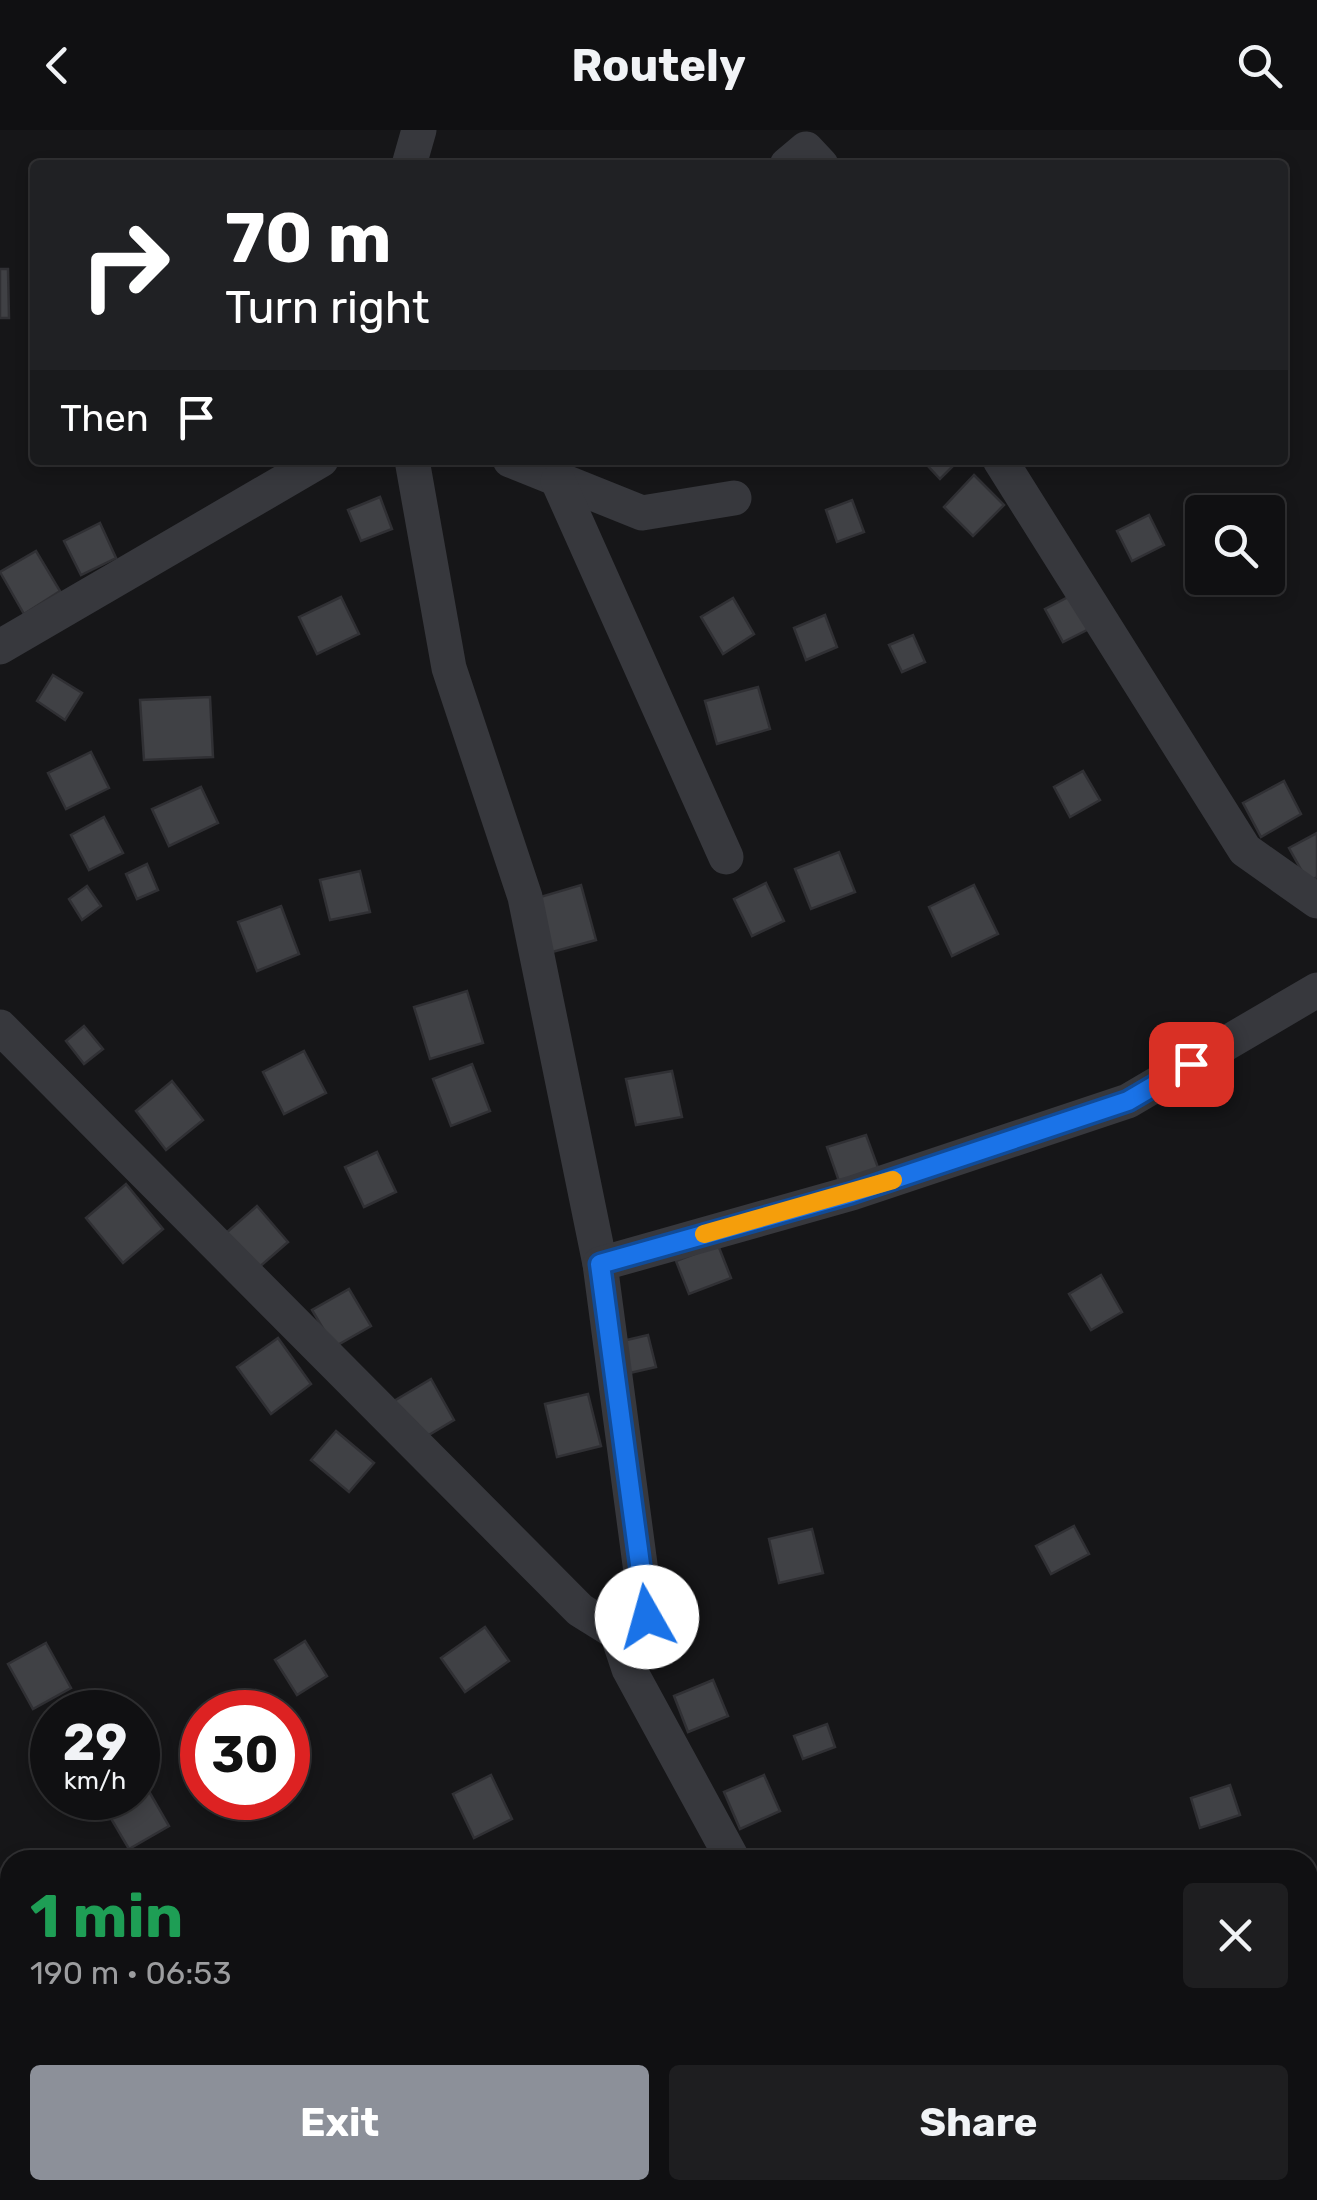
<!DOCTYPE html>
<meta charset="utf-8">
<style>
body{margin:0;font-family:Rubik,sans-serif;background:#1e1e20;color:#f1f3f6;height:100vh;display:flex;flex-direction:column;font-size:38px;white-space:nowrap}
*{box-sizing:border-box;margin:0}
p{font-size:32px;color:#9c9d9f}
.icon{flex:none;width:55px;height:55px;fill:none;stroke:currentColor;stroke-width:2;stroke-linecap:round;stroke-linejoin:round}
.map{position:relative;flex:1;overflow:hidden}
.details{position:absolute;left:0px;top:1720px;width:1318px;height:350px;display:flex;flex-direction:column;background:#101012;border-radius:30px 30px 0 0;box-shadow:0 5px 15px #0003,0 0 0 2px #303032}
.details>*{flex:none}
.guide{position:absolute;left:30px;top:30px;width:1258px;height:305px;border-radius:10px;box-shadow:0 5px 15px #0003,0 0 0 2px #303032;background:#202124;color:#fff;overflow:hidden}
.tools{position:absolute;left:1185px;top:365px;display:grid;gap:20px}
.tools a{display:grid;place-items:center;width:100px;height:100px;border-radius:10px;background:#101012;box-shadow:0 5px 15px #0003,0 0 0 2px #303032;font-size:50px}
.speed{position:absolute;left:30px;top:1560px;display:flex;gap:20px;font-size:50px;font-weight:700;text-align:center}
.speed>*{display:grid;place-content:center;width:130px;height:130px;border-radius:50%;background:#101012;box-shadow:0 5px 15px #0003,0 0 0 2px #303032;line-height:1}
.speed small{font-size:25px;font-weight:400}
.speed .limit{border:15px solid #d22;background:#fff;color:#111}
.pin{position:absolute;display:grid;place-items:center;width:85px;height:85px;color:#fff;margin:-42px;border-radius:20px;box-shadow:0 5px 15px #0006}
.me{position:absolute;width:110px;margin:-55px;rotate:353deg;stroke-linejoin:round;filter:drop-shadow(0 0 8px #0008)}
.turn{display:flex;align-items:center;gap:35px;height:210px;padding:0 30px;font-size:45px}
.turn .icon{width:130px;height:130px;stroke-width:2.5}
.turn b{display:block;font-size:70px;line-height:85px}
.then{display:flex;align-items:center;height:95px;padding:0 30px;background:#0003;gap:20px;font-size:38px}
.round{display:grid;place-items:center;flex:none;width:105px;height:105px;border-radius:10px;background:#1e1e20}
.head{display:flex;align-items:center;justify-content:space-between;height:170px;padding:0 30px}
h1{font-size:60px;font-weight:700;line-height:75px;color:#1e9e55}
.button{display:flex;gap:20px;margin-top:auto;padding:20px 30px}
.button a{flex:1;height:115px;border-radius:10px;background:#8c9099;color:#fff;font-size:40px;font-weight:700;line-height:115px;text-align:center}
.button a+a{background:#1e1e20;color:#f1f3f6}
header{display:flex;justify-content:space-between;align-items:center;height:130px;padding:0 30px;background:#101012;font-size:45px;font-weight:700}
.map>svg:first-child{display:block}
</style>
<header><svg class="icon" aria-label="back" viewBox="0 0 24 24"><path d="M15 5l-7 7 7 7"/></svg>Routely<svg class="icon" aria-label="search" viewBox="0 0 24 24"><circle cx="10" cy="10" r="6"/><path d="M15 15l6 6"/></svg></header>
<div class="map">
<svg width="1317" height="2070" viewBox="0 0 1317 2070">
<rect width="100%" height="100%" fill="#161618"/>
<!-- building -->
<g fill="#404145" stroke="#303034" stroke-width="2.5">
<path d="M0 139H8L9 188H0Z"/>
<path d="M932 330H957L958 331 940 349 927 335Z"/>
<path d="M974 345 1004 375 973 406 944 377Z"/>
<path d="M380 367 392 399 361 411 348 380Z"/>
<path d="M852 370 864 402 837 412 826 380Z"/>
<path d="M1149 385 1164 415 1132 431 1117 401Z"/>
<path d="M100 393 116 428 81 445 64 411Z"/>
<path d="M36 421 60 461 24 484 0 442Z"/>
<path d="M1078 462 1095 496 1063 512 1045 479Z"/>
<path d="M341 467 359 504 317 524 299 487Z"/>
<path d="M733 468 754 504 723 524 701 487Z"/>
<path d="M825 485 837 517 806 530 794 498Z"/>
<path d="M913 505 925 532 902 542 889 515Z"/>
<path d="M53 545 82 563 65 590 37 571Z"/>
<path d="M758 557 770 599 717 614 705 571Z"/>
<path d="M210 567 213 627 144 630 140 570Z"/>
<path d="M91 622 109 658 66 679 48 643Z"/>
<path d="M1083 641 1100 670 1070 687 1054 657Z"/>
<path d="M1284 651 1301 684 1261 707 1243 673Z"/>
<path d="M201 657 218 693 169 716 152 679Z"/>
<path d="M104 687 123 723 89 740 71 705Z"/>
<path d="M1317 703V747L1308 752 1289 718Z"/>
<path d="M839 722 855 762 811 779 795 739Z"/>
<path d="M147 734 158 760 137 769 126 744Z"/>
<path d="M360 741 370 782 330 790 320 750Z"/>
<path d="M766 753 784 791 752 806 734 769Z"/>
<path d="M581 755 596 810 545 824 530 770Z"/>
<path d="M974 755 998 804 952 826 929 777Z"/>
<path d="M87 756 101 776 82 790 69 769Z"/>
<path d="M281 776 299 824 257 841 238 792Z"/>
<path d="M467 861 483 913 430 929 414 877Z"/>
<path d="M84 896 103 919 84 934 66 911Z"/>
<path d="M304 921 326 963 284 984 263 942Z"/>
<path d="M472 934 490 981 451 996 433 949Z"/>
<path d="M672 941 682 987 636 995 626 949Z"/>
<path d="M172 951 203 990 166 1020 136 981Z"/>
<path d="M866 1005 880 1043 841 1057 827 1017Z"/>
<path d="M377 1022 396 1062 364 1077 345 1037Z"/>
<path d="M126 1054 163 1099 123 1133 86 1088Z"/>
<path d="M257 1076 288 1112 249 1146 218 1110Z"/>
<path d="M718 1115 731 1148 689 1164 676 1131Z"/>
<path d="M1101 1145 1122 1182 1091 1200 1069 1164Z"/>
<path d="M349 1159 371 1196 334 1217 312 1180Z"/>
<path d="M648 1205 656 1237 621 1245 614 1213Z"/>
<path d="M278 1208 311 1254 271 1284 237 1237Z"/>
<path d="M431 1249 454 1290 417 1312 394 1271Z"/>
<path d="M588 1264 601 1316 557 1327 545 1274Z"/>
<path d="M336 1301 374 1333 349 1362 311 1330Z"/>
<path d="M1074 1396 1089 1424 1051 1444 1036 1416Z"/>
<path d="M812 1399 823 1443 779 1453 769 1409Z"/>
<path d="M485 1497 509 1531 465 1562 441 1528Z"/>
<path d="M305 1511 327 1546 297 1565 275 1530Z"/>
<path d="M46 1513 71 1558 33 1579 8 1534Z"/>
<path d="M713 1550 728 1586 688 1602 674 1566Z"/>
<path d="M827 1594 835 1617 803 1629 794 1606Z"/>
<path d="M491 1645 512 1689 474 1708 453 1664Z"/>
<path d="M764 1645 780 1681 740 1699 724 1662Z"/>
<path d="M143 1651 169 1696 129 1719 103 1675 115 1668H138V1655Z"/>
<path d="M1230 1655 1240 1685 1200 1698 1191 1668Z"/>
</g>
<g fill="none" stroke-linecap="round" stroke-linejoin="round">
<!-- minor -->
<g stroke="#37383d" stroke-width="35">
<path d="M409 35 419 0"/>
<path d="M787 35 806 19 821 35"/>
<path d="M510 330 642 383 734 368"/>
<path d="M1000 330 1245 720 1317 771"/>
<path d="M558 351 726 727"/>
<path d="M0 517 321 330"/>
<path d="M0 897 580 1480 617 1503 647 1487 600 1134 525 767 449 538 412 330"/>
<path d="M600 1134 852 1063 1128 971 1317 860"/>
<path d="M617 1503 629 1539 733 1730"/>
<path d="M964 2060 972 2070"/>
</g>
</g>
<g fill="none" stroke-linecap="round" stroke-linejoin="round">
<defs>
<path id="route" d="M647 1487 600 1134 852 1063 1128 971 1191 934"/>
</defs>
<!-- route casing -->
<use href="#route" stroke="#114b97" stroke-width="25"/>
<!-- route -->
<use href="#route" stroke="#1a73e8" stroke-width="18"/>
<!-- slow -->
<path stroke="#f59e0b" stroke-width="18" d="M704 1104 893 1050"/>
</g>
</svg>
<div class="tools">
<a><svg class="icon" aria-label="search" viewBox="0 0 24 24"><circle cx="10" cy="10" r="6"/><path d="M15 15l6 6"/></svg></a>
</div>
<div class="speed"><div>29<small>km/h</small></div><div class="limit">30</div></div>
<div class="pin" style="left:1191px;top:934px;background:#d93025"><svg class="icon" aria-label="arrive" viewBox="0 0 24 24"><path d="M6 21V4h12l-3 4 3 4H6"/></svg></div>
<svg class="me" style="left:647px;top:1487px" viewBox="-20 -20 40 40"><circle r="19" fill="#fff"/><path d="M0-13L10 11 0 6-10 11z" fill="#1a73e8"/></svg>
<div class="guide">
<div class="turn"><svg class="icon" aria-label="right" viewBox="0 0 24 24"><path d="M7 20v-9h11M14 6l5 5-5 5"/></svg><div><b>70 m</b>Turn right</div></div>
<div class="then">Then<svg class="icon" aria-label="arrive" viewBox="0 0 24 24"><path d="M6 21V4h12l-3 4 3 4H6"/></svg></div>
</div>
<section class="details">
<div class="head"><div><h1>1 min</h1><p>190 m · 06:53</p></div><a class="round"><svg class="icon" aria-label="close" viewBox="0 0 24 24"><path d="M6 6l12 12M18 6L6 18"/></svg></a></div>
<div class="button"><a>Exit</a><a>Share</a></div>
</section>
</div>
